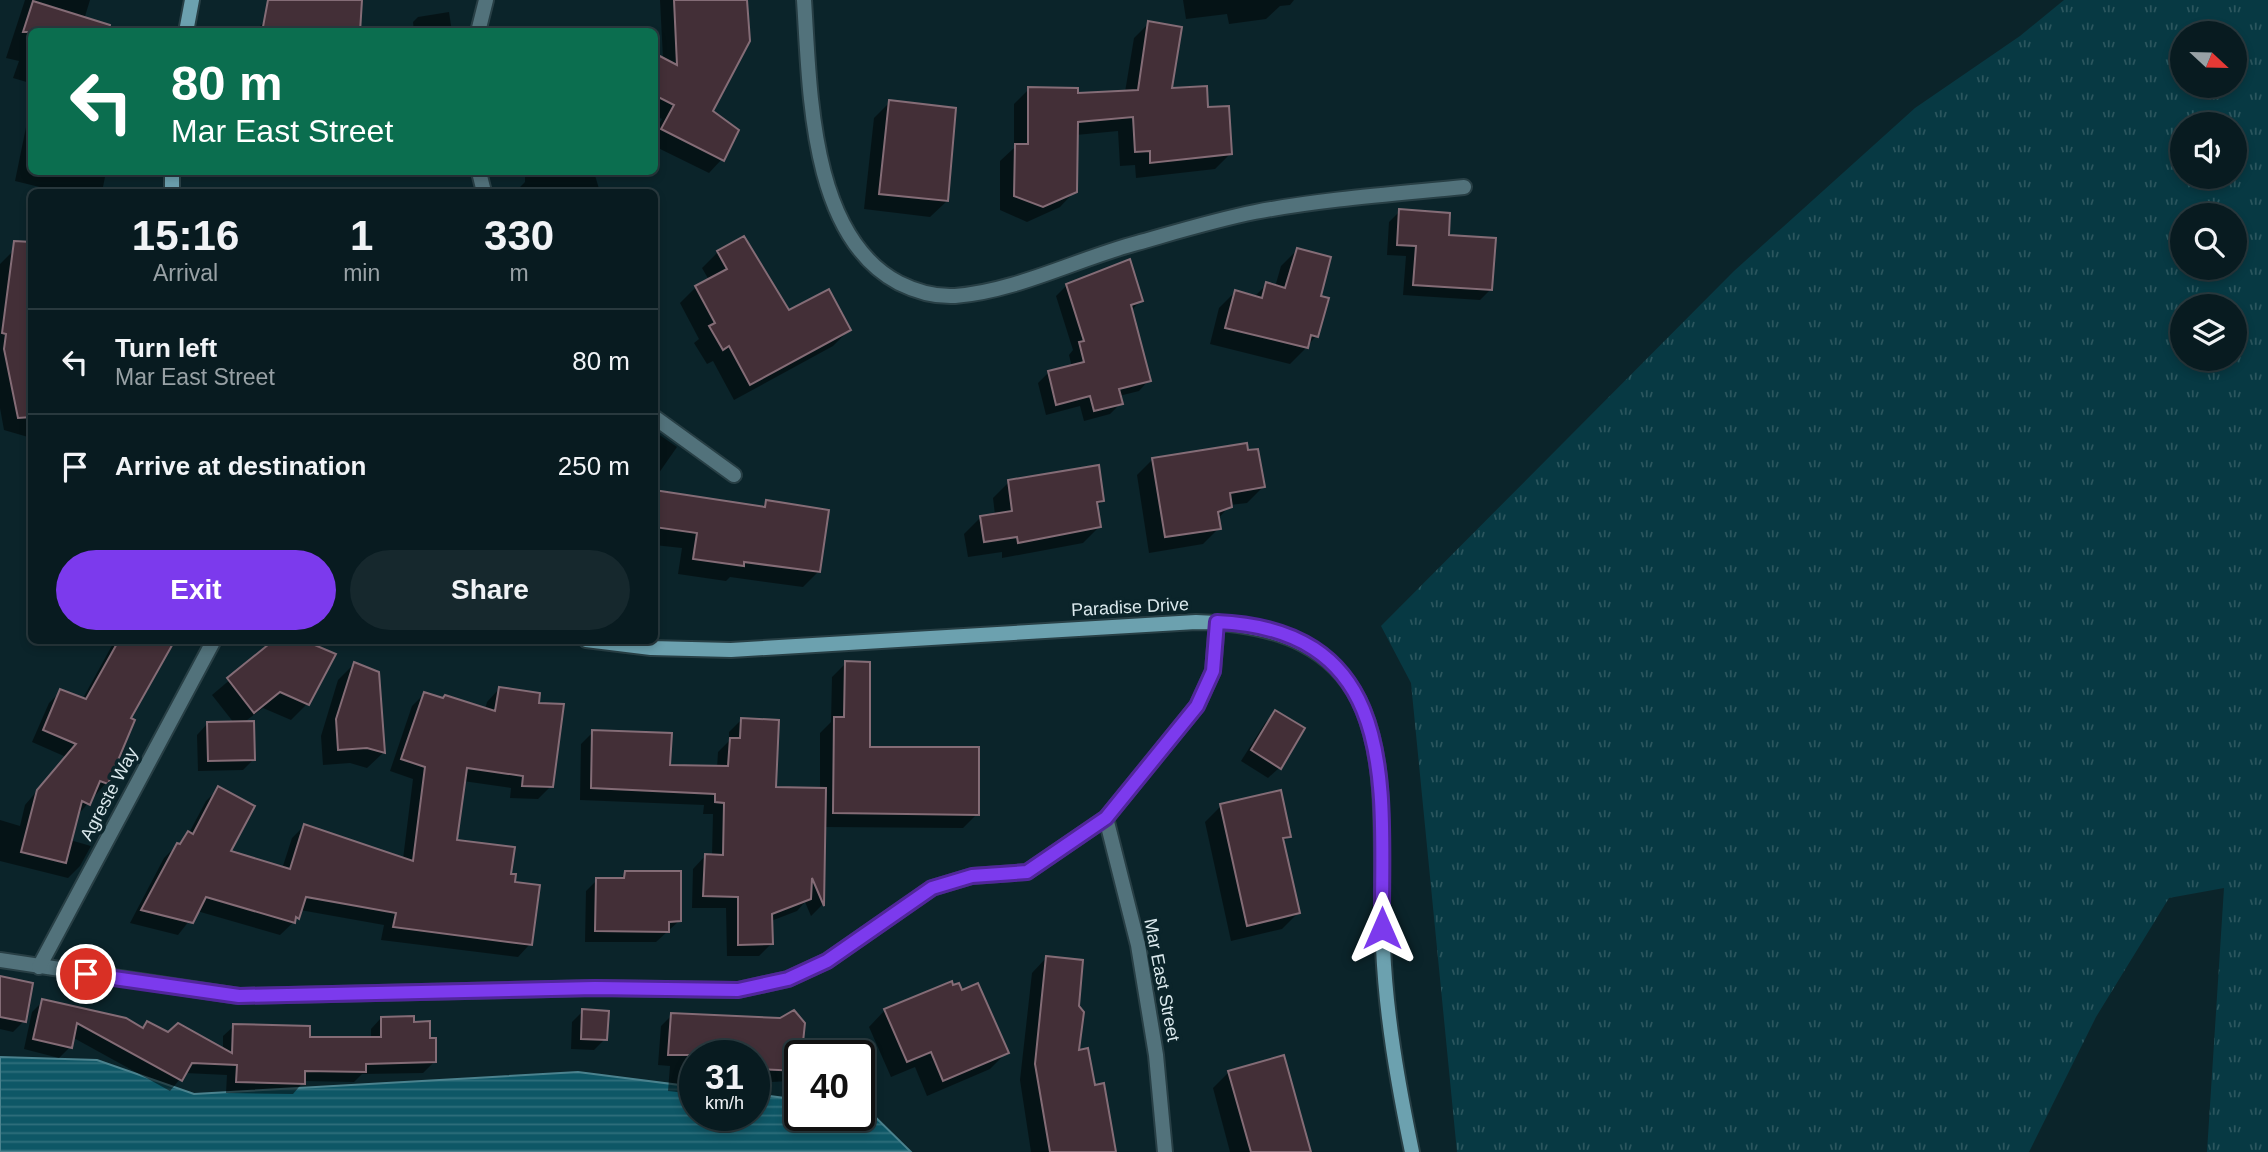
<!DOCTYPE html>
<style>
body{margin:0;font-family:Helvetica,sans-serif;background:#16282d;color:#f1f3f6;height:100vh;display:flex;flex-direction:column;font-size:26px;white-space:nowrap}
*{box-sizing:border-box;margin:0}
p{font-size:23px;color:#98a1a5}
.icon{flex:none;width:38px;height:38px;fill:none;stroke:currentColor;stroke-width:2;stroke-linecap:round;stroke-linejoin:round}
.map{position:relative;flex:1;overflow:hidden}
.sheet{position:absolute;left:28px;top:189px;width:630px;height:455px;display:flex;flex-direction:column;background:#081b20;border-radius:10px;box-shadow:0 4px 10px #0003,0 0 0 2px #29393e}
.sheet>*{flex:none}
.top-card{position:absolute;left:28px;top:28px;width:630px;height:147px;border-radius:10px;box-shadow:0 4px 10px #0003,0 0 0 2px #29393e;background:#0b6e4f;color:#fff;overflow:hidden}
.needle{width:46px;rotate:112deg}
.buttons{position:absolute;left:2170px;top:21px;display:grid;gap:14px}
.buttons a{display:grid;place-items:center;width:77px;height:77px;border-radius:50%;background:#081b20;box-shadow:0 4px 10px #0003,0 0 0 2px #29393e;font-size:35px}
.speed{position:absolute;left:679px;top:1040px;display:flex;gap:14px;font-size:35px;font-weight:700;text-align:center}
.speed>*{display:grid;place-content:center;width:91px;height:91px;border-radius:50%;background:#081b20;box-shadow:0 4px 10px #0003,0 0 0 2px #29393e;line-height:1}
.speed small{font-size:18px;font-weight:400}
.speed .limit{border:4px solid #111;border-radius:10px;background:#fff;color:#111}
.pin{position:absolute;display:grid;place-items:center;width:60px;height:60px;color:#fff;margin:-30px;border:4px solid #fff;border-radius:50%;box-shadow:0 2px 7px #0007}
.me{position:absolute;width:77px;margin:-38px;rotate:0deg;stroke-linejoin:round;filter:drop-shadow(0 0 5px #0008)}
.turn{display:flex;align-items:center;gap:24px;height:147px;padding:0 28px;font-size:32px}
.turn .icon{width:91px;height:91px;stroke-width:2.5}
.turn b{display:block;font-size:49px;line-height:60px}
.eta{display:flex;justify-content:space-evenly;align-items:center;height:119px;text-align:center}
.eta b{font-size:42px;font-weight:700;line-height:49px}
.cta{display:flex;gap:14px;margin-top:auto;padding:14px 28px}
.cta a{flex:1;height:80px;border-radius:42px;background:#7c3aed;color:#fff;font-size:28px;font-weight:700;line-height:80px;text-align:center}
.cta a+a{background:#16282d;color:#f1f3f6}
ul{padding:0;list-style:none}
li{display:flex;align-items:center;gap:21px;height:105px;padding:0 28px;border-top:2px solid #29393e}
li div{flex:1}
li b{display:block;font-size:26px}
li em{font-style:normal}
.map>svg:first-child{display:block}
</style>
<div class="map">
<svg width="2268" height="1152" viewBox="0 0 2268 1152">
<defs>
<pattern id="grass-tufts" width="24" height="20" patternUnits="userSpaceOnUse" patternTransform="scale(1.75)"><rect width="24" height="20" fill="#073943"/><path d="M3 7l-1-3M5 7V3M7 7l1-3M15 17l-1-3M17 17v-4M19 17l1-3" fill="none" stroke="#2b565e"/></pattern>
<pattern id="water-rules" width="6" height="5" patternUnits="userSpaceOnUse" patternTransform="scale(1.75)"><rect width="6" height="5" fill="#0e5766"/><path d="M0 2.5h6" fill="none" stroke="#306f7c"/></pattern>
</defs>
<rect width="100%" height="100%" fill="#0b242a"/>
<!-- grass -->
<path fill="url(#grass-tufts)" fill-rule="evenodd" d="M2064 0H2268V1152H2207L2224 888 2169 898 2096 1017 2029 1152H1457L1411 683 1381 626 1734 271 1915 108 2020 36ZM2182 33H2235V86H2182ZM2182 124H2235V177H2182ZM2182 215H2235V268H2182ZM2182 306H2235V359H2182Z"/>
<!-- water -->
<path fill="url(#water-rules)" stroke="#4b828e" stroke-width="2" d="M0 1057 97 1060 194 1094 578 1072 695 1087V1115H754V1094L800 1100V1115H859V1107L866 1108 911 1152H0Z"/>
<!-- shadow -->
<g fill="#0007">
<path d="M25 0H90L83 23 32 32V88L28 87 30 83 13 78 19 61 6 58Z"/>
<path d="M303 0H360L343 32H254L265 21Z"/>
<path d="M660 0H746L711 111 722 159 709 173 654 146V132L662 119 654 115V58L663 59Z"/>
<path d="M1183 0H1294L1290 5 1280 6 1266 19 1229 24 1227 14 1186 19Z"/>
<path d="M449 12 452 32H414L413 22 418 17Z"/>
<path d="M1149 23 1170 90 1230 154 1215 169 1136 178 1135 165 1120 166 1118 131 1076 135 1075 191 1060 207 1027 222 1000 210V161L1014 148V104L1029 89 1076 95 1125 92 1134 38Z"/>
<path d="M32 98V172H106L102 192H60L15 181Z"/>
<path d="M890 102 947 201 930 217 864 209 874 118Z"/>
<path d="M525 172H594L600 192H515L525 182Z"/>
<path d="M1400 211 1447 236 1491 289 1480 300 1403 295 1406 256 1387 255 1389 222Z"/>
<path d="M14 250 32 252V453L28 437 4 430 0 408V264Z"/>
<path d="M1297 250 1319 297 1316 336 1306 348 1290 364 1210 344 1219 308 1235 292 1254 297 1267 284 1275 287 1281 266Z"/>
<path d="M718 252 788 313 849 330 833 346 734 400 713 361 707 364 694 343 699 339 680 303 696 287 709 280 702 268Z"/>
<path d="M1067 285 1141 300 1131 311 1149 380 1139 391 1119 396 1121 403 1110 414 1084 421 1080 406 1046 415 1038 383 1048 373 1072 367 1069 355 1073 350 1056 296Z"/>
<path d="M654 431 677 447 654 480Z"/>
<path d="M1153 459 1263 487 1247 503 1230 505 1218 519 1219 528 1203 544 1149 553 1137 475Z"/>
<path d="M1009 482 1103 501 1096 507 1099 527 1083 543 1002 558V552L968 557 964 534 980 518 995 515 993 498Z"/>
<path d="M654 492 761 508 766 502 819 571 803 587 730 577 726 581 678 574 682 548 654 545Z"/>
<path d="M115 640H174L129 719 106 783 76 817 70 840 91 846 80 866 68 878 0 861V820L20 826 25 805 66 757 32 742 49 703 61 691 82 700Z"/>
<path d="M277 640 307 704 291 720 263 708 243 723 254 759 243 770 198 771 197 735 207 724 234 723 212 695Z"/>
<path d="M846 663 868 749 977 814 963 828 824 827 822 905 811 916 805 902 797 911 771 921V944L759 956H727L726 908H692L693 869 705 856H712L713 814H703L704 805 580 800 581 744 593 732 668 767 717 768 718 752 729 741V732L741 720 775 789 820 790V733L831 722 832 677Z"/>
<path d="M354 664 377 673 383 753 367 768 350 763 323 765 321 736 338 680Z"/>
<path d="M499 689 537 704 551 786 538 799 510 798 511 788 463 781 455 841 509 875 530 944 518 957 381 940 384 925 300 910 298 918 280 935 197 911 178 935 130 923 164 858 189 833 206 801 219 788 228 852 282 869 292 838 304 826 403 859 413 779 390 771 412 706 424 694 485 710 487 702Z"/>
<path d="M1276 712 1279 768 1268 778 1241 761 1265 723Z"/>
<path d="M1221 806 1289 836 1282 843 1298 913 1282 929 1231 941 1205 822Z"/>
<path d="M625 873 679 921 656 942H585L586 891 597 880H619Z"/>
<path d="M1046 958 1077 1006V1052L1094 1087 1114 1152H1031L1020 1080 1032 973Z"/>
<path d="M0 978 24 1021 13 1032 0 1029Z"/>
<path d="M43 1001 141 1029 147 1023 168 1034 223 1049V1036L234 1026 308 1039H371V1029L381 1018 412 1023 428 1039 434 1062 423 1073 362 1074 354 1082 304 1081 293 1094 226 1093 227 1075 185 1073 170 1091 72 1037 70 1047 59 1058 24 1049 32 1012Z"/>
<path d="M885 1010 1006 1053 990 1069 927 1096 915 1067 891 1077 869 1027Z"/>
<path d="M583 1011 605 1039 594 1050 571 1049 572 1022Z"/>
<path d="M672 1015 804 1023 800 1072 790 1081 754 1083V1055H695V1094L668 1091 670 1066 658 1065 661 1026Z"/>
<path d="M1229 1072 1309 1152H1230L1213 1088Z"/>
</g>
<!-- building -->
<g fill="#432f37" stroke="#846c76" stroke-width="2">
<path d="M268 0H362L360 32H262Z"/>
<path d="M674 0H747L750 41 713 111 739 130 724 161 661 129 674 105 654 95V53L677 65Z"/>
<path d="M33 1 110 25 109 32H23Z"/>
<path d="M1148 21 1182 27 1172 88 1207 86 1208 107 1229 106 1232 154 1150 163V151L1135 152 1133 117 1078 122 1077 192 1043 207 1014 196 1015 144H1028V87L1078 88V93L1138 90Z"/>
<path d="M889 100 956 108 948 201 879 194Z"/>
<path d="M1399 209 1450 213 1449 235 1496 238 1492 290 1413 285 1416 246 1397 245Z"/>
<path d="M744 236 789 310 829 289 851 330 750 385 729 346 723 350 709 326 715 323 695 286 727 269 717 251Z"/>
<path d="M14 241 32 242V417L18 418 4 349 6 334 2 333Z"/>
<path d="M1297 248 1331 257 1321 296 1329 298 1318 337 1311 335 1308 348 1225 328 1235 290 1262 298 1266 282 1285 288Z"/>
<path d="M1130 259 1143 301 1131 305 1151 381 1119 389 1123 404 1094 411 1090 396 1056 405 1048 371 1084 362 1079 342 1084 341 1066 284Z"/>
<path d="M1247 443 1248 450 1258 449 1265 487 1230 493 1232 507 1218 512 1221 529 1165 537 1152 458Z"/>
<path d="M1099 465 1104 501 1097 502 1101 527 1018 543 1017 537 984 542 980 516 1012 511 1008 480Z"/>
<path d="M654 490 765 507 766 500 829 510 820 572 744 562V566L693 559 697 533 654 527Z"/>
<path d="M119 640H175L131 718 135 720 108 784 100 781 90 805 82 801 66 863 21 852 37 790 76 744 43 730 60 689 86 699Z"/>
<path d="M274 640H303L336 654 309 705 280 692 254 713 227 678Z"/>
<path d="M845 661 870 662V747H979V815L833 813 834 717H844Z"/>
<path d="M354 662 379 672 385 753 367 748 338 750 336 719Z"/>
<path d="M499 687 540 693 539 703 564 704 553 787 522 786 523 776 467 768 457 840 515 847 511 874H516L515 882 540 885 532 945 393 927 396 913 306 897 299 919 296 917 295 923 206 897 193 923 141 910 177 843 180 844 188 831 193 834 218 786 255 806 231 851 290 869 304 824 413 861 425 767 401 759 424 692 443 698 445 695 495 711Z"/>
<path d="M1275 710 1305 728 1281 769 1251 750Z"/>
<path d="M741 718 779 720 776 787 826 788 824 906 812 878 811 899 772 914 773 944 738 945V897L703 896 705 854 723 855 724 803 715 802V794L591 788 592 730 672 733 670 765 728 766 730 738H740Z"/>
<path d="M254 721 255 760 208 761 207 722Z"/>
<path d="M1281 790 1291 837 1283 838 1300 913 1247 926 1220 804Z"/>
<path d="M625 871H681V921L669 922V932L595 931 596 878H624Z"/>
<path d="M1046 956 1083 960 1079 1006 1084 1012 1079 1050 1088 1048 1095 1085 1104 1083 1116 1152H1050L1035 1064Z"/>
<path d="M0 976 33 983 26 1022 0 1017Z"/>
<path d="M952 981 953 985 959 983 962 990 978 983 1009 1053 943 1081 931 1052 907 1062 884 1009Z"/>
<path d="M42 999 126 1018 143 1028 147 1021 168 1032 178 1023 232 1053 233 1024 310 1026V1037H381V1017L414 1016V1022L430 1021V1038H436V1062L366 1064V1072L305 1071V1084L236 1082 237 1065 192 1063 182 1081 77 1023 72 1048 33 1039Z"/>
<path d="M582 1009 609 1011 607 1040 581 1039Z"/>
<path d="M794 1010 805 1023 800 1071 754 1069V1055H668L671 1013 780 1018Z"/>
<path d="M1284 1055 1311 1152H1251L1228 1071Z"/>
</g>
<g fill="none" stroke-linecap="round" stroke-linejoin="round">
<defs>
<g id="street">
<path d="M804 0C810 88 809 236 899 283 917 292 935 297 955 296 1017 291 1077 259 1137 243 1176 232 1215 220 1255 212 1324 199 1394 194 1464 187"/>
<path d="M478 32 486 0"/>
<path d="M479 172 484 192"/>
<path d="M654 417 734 475"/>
<path d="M1106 818 1138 945 1156 1055 1165 1152"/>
<path d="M0 960 239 996 595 988 738 990 788 979 827 961 932 888 972 876 1027 872 1106 818 1197 706 1213 671 1217 622"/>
<path d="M39 967 214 640"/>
</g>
<g id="secondary">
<path d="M186 32 192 0"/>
<path d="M172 192V172"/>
<path d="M586 640 651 648 731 650 1196 622C1416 626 1376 790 1383 947 1386 1016 1398 1084 1412 1152"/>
</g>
</defs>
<!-- street casing -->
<use href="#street" stroke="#283f45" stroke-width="18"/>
<!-- secondary casing -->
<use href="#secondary" stroke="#283f45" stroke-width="18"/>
<!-- street -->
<use href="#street" stroke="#52727b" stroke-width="14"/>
<!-- secondary -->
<use href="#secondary" stroke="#6ca1af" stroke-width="14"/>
</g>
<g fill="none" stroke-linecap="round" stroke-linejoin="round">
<defs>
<path id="route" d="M86 974 239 996 595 988 738 990 788 979 827 961 932 888 972 876 1027 872 1106 818 1197 706 1213 671 1217 622C1404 630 1381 792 1382 928"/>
</defs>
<!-- route casing -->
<use href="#route" stroke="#51269a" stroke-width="18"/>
<!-- route -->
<use href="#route" stroke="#7c3aed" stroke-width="12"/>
</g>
<g text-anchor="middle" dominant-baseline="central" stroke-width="7" stroke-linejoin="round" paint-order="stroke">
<!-- street labels -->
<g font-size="18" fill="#dae8ec" stroke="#0b242a">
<text transform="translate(1130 607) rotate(-3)">Paradise Drive</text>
<text transform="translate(109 794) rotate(-62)">Agreste Way</text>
<text transform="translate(1162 980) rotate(79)">Mar East Street</text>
</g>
</g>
</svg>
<div class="buttons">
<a><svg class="needle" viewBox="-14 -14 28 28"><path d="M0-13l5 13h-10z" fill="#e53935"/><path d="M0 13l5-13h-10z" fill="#98a1a5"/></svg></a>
<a><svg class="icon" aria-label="sound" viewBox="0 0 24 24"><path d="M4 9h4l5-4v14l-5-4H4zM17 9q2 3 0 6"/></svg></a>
<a><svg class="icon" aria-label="search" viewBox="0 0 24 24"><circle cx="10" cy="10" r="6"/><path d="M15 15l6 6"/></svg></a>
<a><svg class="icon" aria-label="layers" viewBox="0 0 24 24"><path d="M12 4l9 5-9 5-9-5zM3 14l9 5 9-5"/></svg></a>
</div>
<div class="speed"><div>31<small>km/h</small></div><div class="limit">40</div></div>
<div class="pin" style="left:86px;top:974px;background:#d93025"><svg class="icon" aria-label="arrive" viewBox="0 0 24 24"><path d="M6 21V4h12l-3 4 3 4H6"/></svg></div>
<svg class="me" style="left:1382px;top:928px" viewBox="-20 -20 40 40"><path d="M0-17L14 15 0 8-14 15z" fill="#7c3aed" stroke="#fff" stroke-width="4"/></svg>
<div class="top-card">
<div class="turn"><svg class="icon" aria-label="left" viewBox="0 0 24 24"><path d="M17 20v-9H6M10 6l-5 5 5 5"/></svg><div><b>80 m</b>Mar East Street</div></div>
</div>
<section class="sheet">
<div class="eta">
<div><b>15:16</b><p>Arrival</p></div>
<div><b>1</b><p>min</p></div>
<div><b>330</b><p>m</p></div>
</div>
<ul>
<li><svg class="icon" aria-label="left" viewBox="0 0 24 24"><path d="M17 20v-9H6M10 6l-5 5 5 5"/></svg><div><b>Turn left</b><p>Mar East Street</p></div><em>80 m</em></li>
<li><svg class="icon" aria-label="arrive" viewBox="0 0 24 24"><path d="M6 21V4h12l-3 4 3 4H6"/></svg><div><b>Arrive at destination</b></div><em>250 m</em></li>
</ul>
<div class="cta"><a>Exit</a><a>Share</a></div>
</section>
</div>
